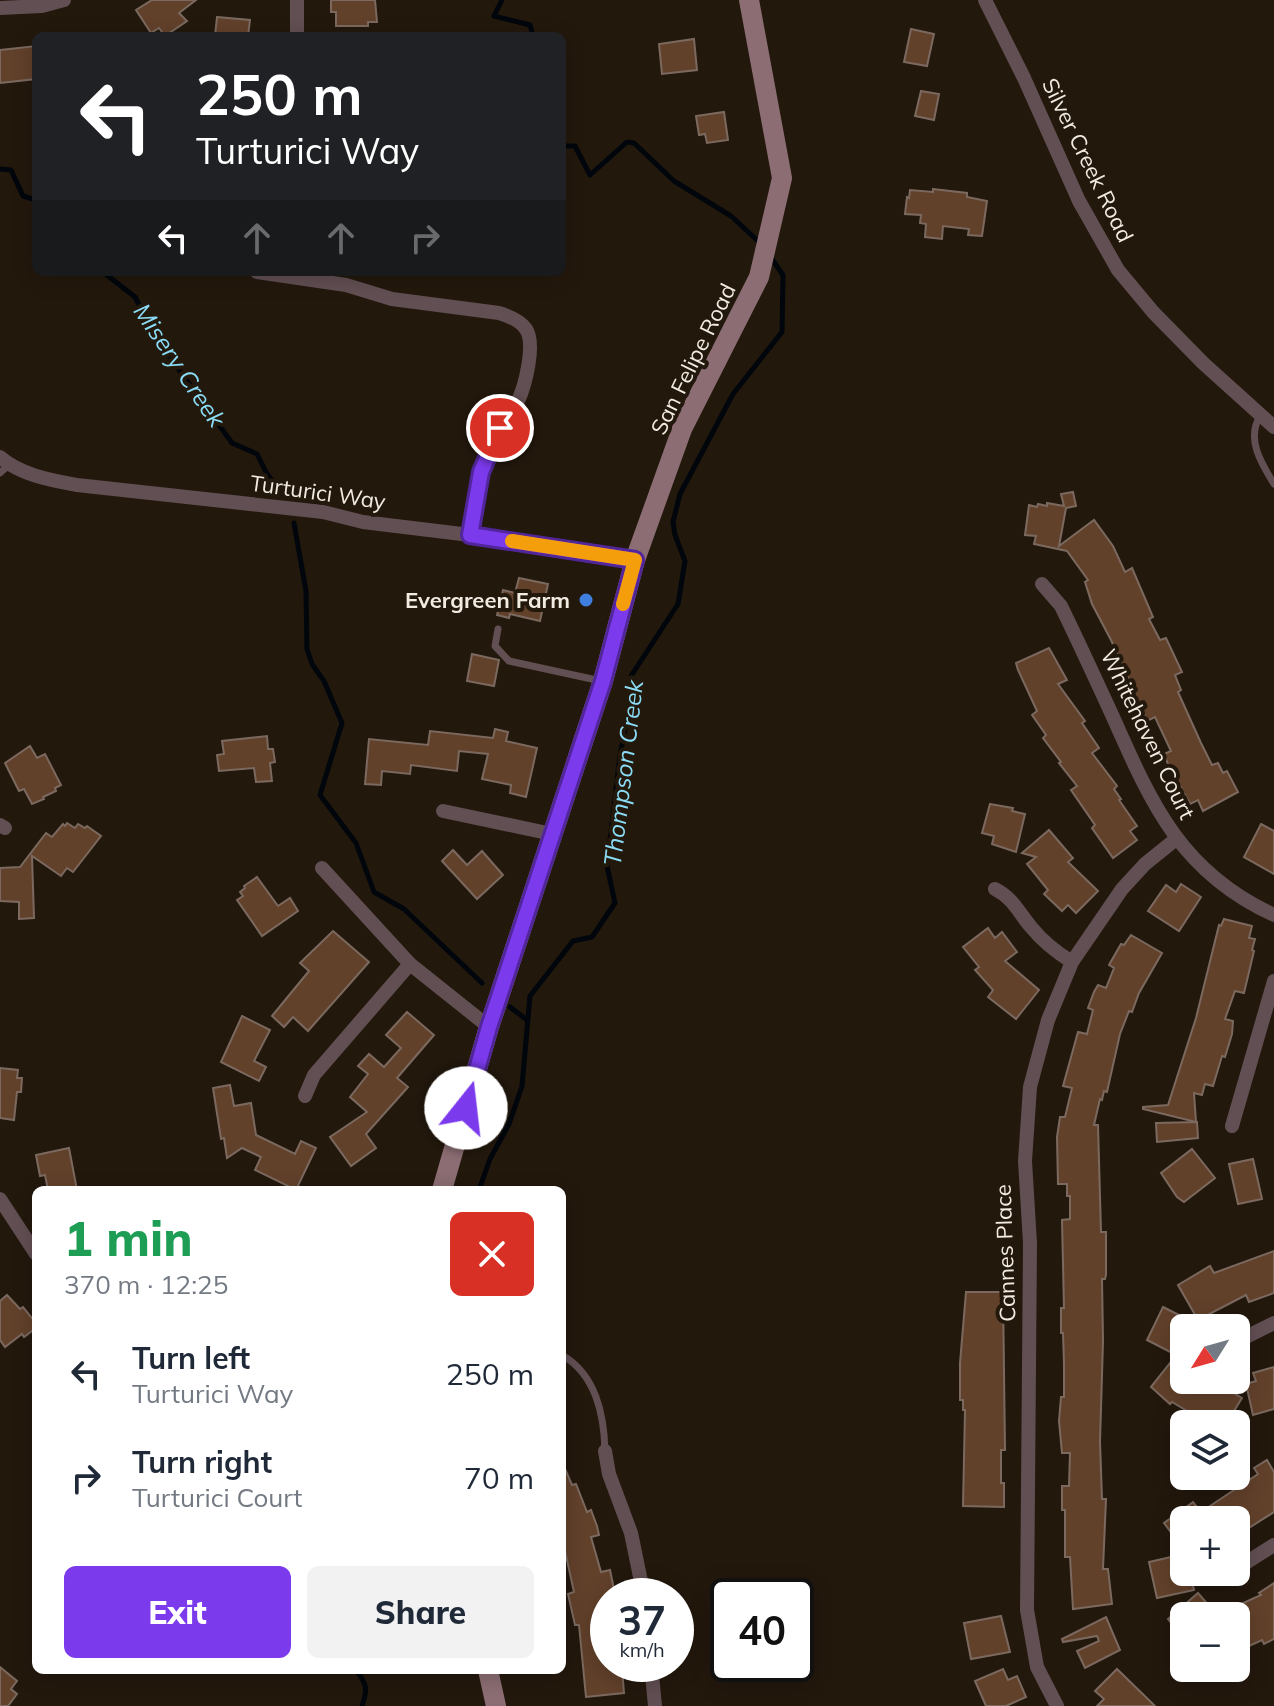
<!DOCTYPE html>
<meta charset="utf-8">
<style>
body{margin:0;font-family:Mulish,sans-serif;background:#f2f2f3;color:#1f2937;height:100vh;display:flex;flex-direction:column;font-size:30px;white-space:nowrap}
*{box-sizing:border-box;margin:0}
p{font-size:26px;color:#747a83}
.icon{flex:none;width:44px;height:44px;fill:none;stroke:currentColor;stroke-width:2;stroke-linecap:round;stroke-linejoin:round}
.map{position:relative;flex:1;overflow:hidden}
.panel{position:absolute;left:32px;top:1186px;width:534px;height:488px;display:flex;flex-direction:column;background:#fff;border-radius:12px;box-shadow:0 4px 20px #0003}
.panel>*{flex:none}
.guide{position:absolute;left:32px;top:32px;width:534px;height:244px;border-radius:12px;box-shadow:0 4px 20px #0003;background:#202124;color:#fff;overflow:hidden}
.needle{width:52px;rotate:233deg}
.fabs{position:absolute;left:1170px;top:1314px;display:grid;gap:16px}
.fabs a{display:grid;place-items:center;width:80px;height:80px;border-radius:12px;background:#fff;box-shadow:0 4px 20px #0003;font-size:40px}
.speed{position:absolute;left:590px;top:1578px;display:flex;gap:16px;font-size:40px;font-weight:700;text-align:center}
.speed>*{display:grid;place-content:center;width:104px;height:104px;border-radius:50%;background:#fff;box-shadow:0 4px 20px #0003;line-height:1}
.speed small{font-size:20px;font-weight:400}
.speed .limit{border:4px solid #111;border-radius:12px;background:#fff;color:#111}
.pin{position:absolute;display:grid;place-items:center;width:68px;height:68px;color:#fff;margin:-34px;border:4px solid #fff;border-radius:50%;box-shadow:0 2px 8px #0007}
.me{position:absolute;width:88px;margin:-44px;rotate:16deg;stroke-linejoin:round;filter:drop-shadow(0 0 6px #0008)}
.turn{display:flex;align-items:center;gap:28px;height:168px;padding:0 32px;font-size:36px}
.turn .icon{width:104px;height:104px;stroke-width:2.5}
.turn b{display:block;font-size:56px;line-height:68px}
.lanes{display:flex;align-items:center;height:76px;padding:0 32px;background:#0003;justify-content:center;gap:40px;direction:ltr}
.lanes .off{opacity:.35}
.round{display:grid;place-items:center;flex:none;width:84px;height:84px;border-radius:12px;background:#f2f2f3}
.overview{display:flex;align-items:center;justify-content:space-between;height:136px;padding:0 32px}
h1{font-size:48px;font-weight:800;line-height:60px;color:#1e9e55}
.button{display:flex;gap:16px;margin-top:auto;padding:16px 32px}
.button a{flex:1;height:92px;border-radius:12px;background:#7c3aed;color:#fff;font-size:32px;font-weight:800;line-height:92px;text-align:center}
.button a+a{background:#f2f2f3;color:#1f2937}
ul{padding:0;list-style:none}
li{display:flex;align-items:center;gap:24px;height:104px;padding:0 32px}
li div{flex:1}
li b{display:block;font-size:30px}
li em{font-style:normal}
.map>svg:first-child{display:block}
</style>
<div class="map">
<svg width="1274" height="1706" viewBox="0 0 1274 1706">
<rect width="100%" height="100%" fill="#23180c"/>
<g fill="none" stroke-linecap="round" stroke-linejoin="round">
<!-- stream -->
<g stroke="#00060c" stroke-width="5">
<path d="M502 0 494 16 530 25 533 36"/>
<path d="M562 146H575L590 175 627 142 634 143 674 181 731 216 759 242"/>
<path d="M0 169 11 170 23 196 36 200"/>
<path d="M103 272 135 297 156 338 232 443 257 454 267 474 284 495"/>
<path d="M294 523 306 591 307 649 312 664 324 681 342 723 320 795 356 843 374 892 404 909 482 983"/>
<path d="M510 1007 527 1020"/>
<path d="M479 1190 490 1159 509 1124 522 1086 530 996 573 941 592 937 615 903 607 866 620 755 631 700V676L678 604 685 561 675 535 673 522 680 494 733 394 782 332 783 275 770 256"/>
<path d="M356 1670C367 1684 368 1689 362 1706"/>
</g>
</g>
<!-- building -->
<g fill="#62412b" stroke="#7b695f" stroke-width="2">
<path d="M152 0H196L179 13 187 21 165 36 159 28 151 33 136 10Z"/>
<path d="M331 0H375L377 22H368V26H336V12H331Z"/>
<path d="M217 17 250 20 248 36H215Z"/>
<path d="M911 29 934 34 927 66 904 62Z"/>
<path d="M694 39 697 70 662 74 659 44Z"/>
<path d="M36 46V79L0 83V50Z"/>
<path d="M921 91 939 94 934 120 915 116Z"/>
<path d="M724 112 728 140 707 143 705 134 699 135 696 116Z"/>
<path d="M933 189 967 193V197L987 201 982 236 968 235 969 229 943 226 942 239 925 237 926 224 920 223 921 215 905 214 907 197 909 198 910 190 933 192Z"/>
<path d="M1073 492 1076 506 1066 508 1059 546 1094 520 1113 546 1125 572 1132 568 1153 617 1149 619 1160 640 1166 638 1182 672 1175 675 1181 690 1178 692 1201 743 1212 765 1218 763 1223 773 1227 771 1238 792 1203 811 1198 800 1190 804 1168 764 1164 754 1171 751 1155 717 1147 721 1111 640 1092 604 1085 582 1088 580 1067 551 1034 544 1036 536 1025 535 1029 505 1037 507 1038 504 1047 506V503L1064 506 1061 494Z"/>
<path d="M519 578 548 584 540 621 510 614 509 618 497 615 503 590 515 593Z"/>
<path d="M1049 648 1067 680 1058 684 1085 721 1082 723 1099 748 1092 753 1117 786 1114 789 1121 799 1119 800 1137 826 1130 831 1137 840 1113 858 1092 828 1095 825 1071 790 1077 786 1059 763 1061 762 1043 738 1046 735 1032 715 1037 711 1018 670 1016 663Z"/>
<path d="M472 654 499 660 494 686 467 681Z"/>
<path d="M495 729 508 732 506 741 537 748 526 797 510 793 511 785 482 779 488 754 459 751 457 771 411 765 410 774 382 771 381 785 365 784 369 739 428 745 430 731 493 738Z"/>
<path d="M267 736 268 749H273L275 762 270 763 272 781 256 782 254 768 219 771 217 755 224 754 222 741Z"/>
<path d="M30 746 37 758 45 754 61 785 55 788 56 791 43 797 44 799 32 804 24 789 19 791 5 763Z"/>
<path d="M990 804 1013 808 1012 811 1025 814 1016 852 992 844 994 836 982 833Z"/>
<path d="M67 823 75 828 78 824 85 828 87 826 101 836 73 872 67 868 61 876 32 856 34 918 19 919V902L0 901V868L20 867 46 833 52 837 63 824 65 826Z"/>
<path d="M1261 824 1274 831V874L1244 857Z"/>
<path d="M1049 830 1073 858 1068 862 1098 891 1076 913 1068 905 1062 911 1044 894 1048 890 1027 864 1036 857 1022 853Z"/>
<path d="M453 850 467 865 482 851 503 875 477 899 442 861Z"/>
<path d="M257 877 278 906 290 898 298 911 262 936 237 900 243 896 240 892 245 888 244 886Z"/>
<path d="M1181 884 1201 897 1179 931 1148 911 1166 885 1176 892Z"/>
<path d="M1224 919 1252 926 1249 938 1255 939 1252 950 1254 951 1244 993 1235 991 1225 1019 1233 1021 1232 1034 1225 1057 1222 1056 1213 1086 1205 1084 1202 1095 1194 1093 1196 1122 1143 1109V1107L1168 1105 1196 1018 1219 925 1221 926Z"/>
<path d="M988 928 995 938 1002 932 1017 952 1005 961 1039 990 1016 1019 988 997 993 990 975 970 979 967 963 947Z"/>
<path d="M333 931 369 962 308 1031 293 1017 284 1027 272 1016 309 971 300 963Z"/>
<path d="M1131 935 1162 953 1139 993 1132 1012 1129 1011 1120 1034 1107 1092 1104 1091 1102 1100 1100 1099 1094 1125H1098L1101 1232H1106V1275L1105 1279H1102L1103 1341 1100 1442 1102 1499H1106L1103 1569H1108L1112 1604 1073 1609 1070 1557H1065V1510H1062V1486H1069L1070 1453H1062L1059 1421 1061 1397H1064V1364L1063 1333H1061V1308H1064L1062 1220 1070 1219V1196H1067V1184H1058L1057 1137 1060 1117H1065L1072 1088 1063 1086 1078 1032 1087 1034 1093 1010 1088 1008 1094 992 1098 985 1106 988 1114 968 1109 965 1121 944 1124 945Z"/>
<path d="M407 1012 434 1035 397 1078 408 1087 366 1134 376 1148 351 1166 330 1137 367 1112 350 1097 368 1074 358 1066 369 1054 384 1067 401 1048 386 1035Z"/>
<path d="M242 1016 270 1030 254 1061 266 1067 259 1081 221 1062Z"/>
<path d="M0 1068 18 1070 17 1078H22L21 1092H17L14 1120 0 1118Z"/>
<path d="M230 1085 234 1106 251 1103 256 1135 295 1154 301 1141 316 1148 296 1190 255 1170 261 1157 242 1148 227 1158 224 1138 221 1139 213 1088Z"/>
<path d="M1197 1122 1198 1138 1157 1142 1156 1123Z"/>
<path d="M69 1148 77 1190H48L45 1175 40 1176 36 1155Z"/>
<path d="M1192 1149 1215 1178 1184 1202 1177 1197 1161 1173Z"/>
<path d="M1253 1159 1262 1199 1238 1204 1229 1164Z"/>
<path d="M1274 1251V1293L1249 1302 1246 1295 1198 1320 1178 1285 1210 1266 1214 1273Z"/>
<path d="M966 1292H1003L1005 1450H1001V1483H1004V1507L963 1506 965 1410H963V1400H960V1363Z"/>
<path d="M7 1295 20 1309 23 1307 36 1323V1328L24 1337 22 1334 5 1347 0 1340V1301Z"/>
<path d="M1163 1307 1205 1328H1184V1380H1212L1242 1398 1226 1424H1209L1172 1402 1170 1404 1151 1387 1174 1358H1182L1147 1340Z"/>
<path d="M1274 1367V1409L1253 1415 1246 1384 1256 1381 1253 1373Z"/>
<path d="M1267 1460 1274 1472V1512L1241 1533 1236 1520H1184V1550L1164 1523 1193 1502 1201 1512 1258 1474 1254 1468Z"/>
<path d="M562 1462 572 1485 576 1484 587 1512 591 1510 597 1526 599 1535 591 1537 601 1572 610 1570 615 1594 608 1596V1664H612V1669L622 1668 624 1693 586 1697 579 1625H575L568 1594 574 1592 565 1551 562 1552Z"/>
<path d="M1184 1554V1572H1190L1194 1590 1157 1598 1149 1562Z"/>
<path d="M1274 1583V1639L1264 1644 1262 1640 1236 1652V1616H1184V1638L1168 1619 1198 1593 1217 1615 1261 1595 1259 1593Z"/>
<path d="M1001 1616 1010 1652 971 1659 964 1623Z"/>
<path d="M1106 1617 1120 1650 1085 1668 1077 1651 1099 1641 1097 1636 1063 1642 1062 1639Z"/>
<path d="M0 1667 17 1681 11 1689 17 1694 8 1706H0Z"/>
<path d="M1003 1669 1008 1680 1017 1676 1026 1697 1006 1706H986L975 1681Z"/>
<path d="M1117 1669 1155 1706H1097L1104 1699 1095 1691Z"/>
</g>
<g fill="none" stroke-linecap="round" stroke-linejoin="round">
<!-- lane -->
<g stroke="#624f53" stroke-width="7">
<path d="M1260 416C1246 439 1261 463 1274 484"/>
<path d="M0 473 9 465"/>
<path d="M498 629 495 646 509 661 601 681"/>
<path d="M562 1355C596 1375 604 1414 605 1451"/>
</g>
<!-- street -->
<g stroke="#624f53" stroke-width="14">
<path d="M985 0 1024 78 1079 201 1118 270 1153 312 1203 363 1274 427"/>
<path d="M0 8 42 6 64 0"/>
<path d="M297 36V0"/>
<path d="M257 272 346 285 392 299 499 313C509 316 520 320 526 329 536 344 525 386 518 401 510 416 498 428 491 444 478 472 474 504 470 535"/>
<path d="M0 457C21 475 50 480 77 485L323 512 363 522 470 535 635 560"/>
<path d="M1042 584 1061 606C1079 643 1096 680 1113 717 1152 805 1181 872 1274 915"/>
<path d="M443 811 552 834"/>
<path d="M0 825 5 828"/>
<path d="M322 868 410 964 489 1027"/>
<path d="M995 889C1013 898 1019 913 1031 927 1043 942 1056 952 1072 962"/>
<path d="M305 1096 314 1075 410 964"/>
<path d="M1232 1126 1274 981"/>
<path d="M0 1199 36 1254"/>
<path d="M1236 1342 1274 1323"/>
<path d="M605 1451 609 1474 631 1533 644 1596"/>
<path d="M1236 1569 1274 1545"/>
<path d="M651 1664 655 1706"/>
<path d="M1057 1706 1037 1667 1027 1610 1030 1243 1025 1161 1030 1087 1048 1020 1072 962 1122 889 1145 864 1176 839"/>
</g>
<!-- secondary -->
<g stroke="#8b6d73" stroke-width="20">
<path d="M442 1190 489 1027 603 681 635 560 682 429 759 277 782 178 749 0"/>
<path d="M488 1670 496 1706"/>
</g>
</g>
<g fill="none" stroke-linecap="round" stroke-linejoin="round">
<defs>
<path id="route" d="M466 1108 489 1027 603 681 635 560 470 535 481 472 500 428"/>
</defs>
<!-- route casing -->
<use href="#route" stroke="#51269a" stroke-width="20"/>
<!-- route -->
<use href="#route" stroke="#7c3aed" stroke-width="14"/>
<!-- slow -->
<path stroke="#f59e0b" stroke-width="14" d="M512 541 635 560 623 604"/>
</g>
<!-- markers -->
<circle fill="#3f7fe0" stroke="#23180c" stroke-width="3" cx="586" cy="600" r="8"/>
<g text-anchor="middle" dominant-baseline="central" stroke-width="8" stroke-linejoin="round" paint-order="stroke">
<!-- street labels -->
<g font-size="22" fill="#f2ebe2" stroke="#23180c">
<text transform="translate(1088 160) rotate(64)">Silver Creek Road</text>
<text transform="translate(693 359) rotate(-64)">San Felipe Road</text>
<text transform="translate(318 492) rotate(8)">Turturici Way</text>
<text transform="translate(1148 734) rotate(64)">Whitehaven Court</text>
<text transform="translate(1005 1253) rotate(-92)">Cannes Place</text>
</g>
<!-- poi labels -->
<g font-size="22" font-weight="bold" fill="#f2ebe2" stroke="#23180c" text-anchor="end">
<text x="570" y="600">Evergreen Farm</text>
</g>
<!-- water labels -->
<g font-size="24" font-style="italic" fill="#8bdcf6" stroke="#23180c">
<text transform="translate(180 365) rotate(56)">Misery Creek</text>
<text transform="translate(623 773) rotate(-83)">Thompson Creek</text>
</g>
</g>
</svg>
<div class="fabs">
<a><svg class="needle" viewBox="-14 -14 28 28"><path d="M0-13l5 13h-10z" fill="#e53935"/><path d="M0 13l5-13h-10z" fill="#747a83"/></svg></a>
<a><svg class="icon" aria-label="layers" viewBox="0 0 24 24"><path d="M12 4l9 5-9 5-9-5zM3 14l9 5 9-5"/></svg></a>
<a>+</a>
<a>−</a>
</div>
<div class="speed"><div>37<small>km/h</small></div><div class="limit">40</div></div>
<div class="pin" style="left:500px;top:428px;background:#d93025"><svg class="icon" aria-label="arrive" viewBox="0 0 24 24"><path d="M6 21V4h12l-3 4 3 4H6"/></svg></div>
<svg class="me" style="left:466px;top:1108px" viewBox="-20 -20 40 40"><circle r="19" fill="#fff"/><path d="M0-13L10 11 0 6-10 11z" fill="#7c3aed"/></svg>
<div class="guide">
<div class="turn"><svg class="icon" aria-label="left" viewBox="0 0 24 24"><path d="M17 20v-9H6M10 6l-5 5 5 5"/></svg><div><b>250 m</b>Turturici Way</div></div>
<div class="lanes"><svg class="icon" aria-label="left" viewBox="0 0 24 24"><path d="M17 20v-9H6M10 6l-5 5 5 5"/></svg><svg class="icon off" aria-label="ahead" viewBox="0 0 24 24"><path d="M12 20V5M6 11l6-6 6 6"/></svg><svg class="icon off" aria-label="ahead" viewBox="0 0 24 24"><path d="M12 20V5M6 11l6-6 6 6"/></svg><svg class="icon off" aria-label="right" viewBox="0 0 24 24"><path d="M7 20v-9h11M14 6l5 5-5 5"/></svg></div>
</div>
<section class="panel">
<div class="overview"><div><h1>1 min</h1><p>370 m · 12:25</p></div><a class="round" style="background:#d93025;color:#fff"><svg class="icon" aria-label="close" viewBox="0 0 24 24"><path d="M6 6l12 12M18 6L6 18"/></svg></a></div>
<ul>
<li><svg class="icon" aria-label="left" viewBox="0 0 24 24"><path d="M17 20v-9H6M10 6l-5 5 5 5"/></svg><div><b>Turn left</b><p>Turturici Way</p></div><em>250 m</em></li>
<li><svg class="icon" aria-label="right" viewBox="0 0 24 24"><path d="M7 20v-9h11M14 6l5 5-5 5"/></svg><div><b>Turn right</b><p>Turturici Court</p></div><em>70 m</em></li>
</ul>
<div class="button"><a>Exit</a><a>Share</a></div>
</section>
</div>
